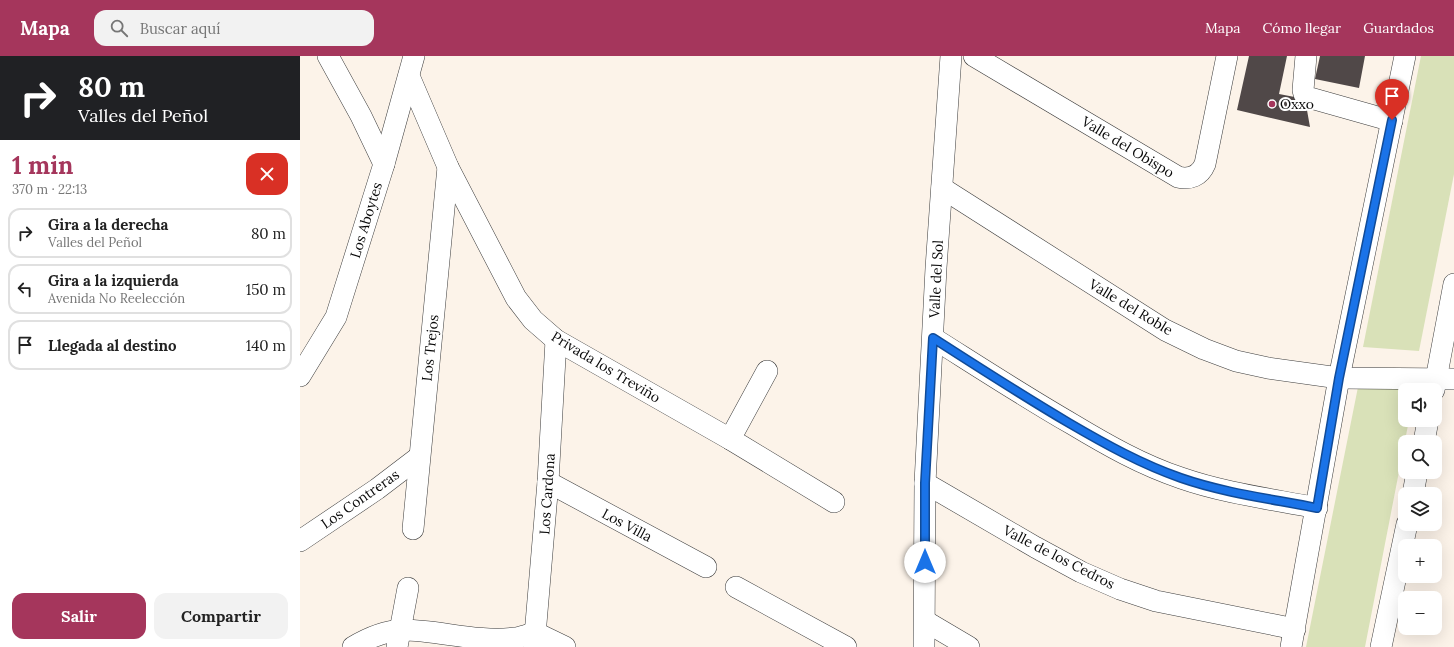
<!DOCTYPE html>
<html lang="es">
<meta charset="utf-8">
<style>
body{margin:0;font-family:Lora,serif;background:#f2f2f2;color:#222;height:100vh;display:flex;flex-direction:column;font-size:15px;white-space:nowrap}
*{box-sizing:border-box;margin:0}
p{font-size:13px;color:#767676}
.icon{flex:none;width:22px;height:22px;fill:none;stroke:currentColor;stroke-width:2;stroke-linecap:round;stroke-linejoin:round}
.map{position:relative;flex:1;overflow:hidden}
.side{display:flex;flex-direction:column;background:#fff;width:300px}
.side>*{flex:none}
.guide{background:#202124;color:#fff;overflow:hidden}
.fabs{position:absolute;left:1098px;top:327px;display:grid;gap:8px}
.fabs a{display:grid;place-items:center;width:44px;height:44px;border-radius:8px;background:#fff;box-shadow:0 4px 16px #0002;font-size:20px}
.pin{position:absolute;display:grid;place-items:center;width:34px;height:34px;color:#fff;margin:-41px -17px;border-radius:50% 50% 50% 0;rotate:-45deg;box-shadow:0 0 4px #0007}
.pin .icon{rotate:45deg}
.me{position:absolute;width:44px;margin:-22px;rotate:0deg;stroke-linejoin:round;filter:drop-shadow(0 0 3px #0008)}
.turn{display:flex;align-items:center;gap:14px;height:84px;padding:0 12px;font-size:18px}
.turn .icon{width:52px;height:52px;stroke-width:2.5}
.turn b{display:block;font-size:28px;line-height:34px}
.round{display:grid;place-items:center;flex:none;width:42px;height:42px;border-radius:12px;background:#f2f2f2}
.summary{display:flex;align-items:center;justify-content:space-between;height:68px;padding:0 12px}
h1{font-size:24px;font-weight:700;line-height:30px;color:#a5365c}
.cta{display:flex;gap:8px;margin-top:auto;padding:8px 12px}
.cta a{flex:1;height:46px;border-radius:12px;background:#a5365c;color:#fff;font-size:16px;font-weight:700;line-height:46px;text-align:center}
.cta a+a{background:#f2f2f2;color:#222}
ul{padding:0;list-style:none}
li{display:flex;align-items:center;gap:12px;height:50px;margin:0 8px 6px;padding:0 4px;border:2px solid #e0e0e0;border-radius:12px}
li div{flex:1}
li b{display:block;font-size:15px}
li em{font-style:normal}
header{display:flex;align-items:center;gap:24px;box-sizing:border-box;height:56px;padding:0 20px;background:#a5365c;color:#fff}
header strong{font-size:19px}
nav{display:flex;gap:22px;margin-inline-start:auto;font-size:14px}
.search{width:280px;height:36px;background:#f2f2f2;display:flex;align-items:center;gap:10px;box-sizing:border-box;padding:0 14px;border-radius:12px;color:#767676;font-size:15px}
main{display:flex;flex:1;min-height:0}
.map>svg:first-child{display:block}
</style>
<header>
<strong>Mapa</strong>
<div class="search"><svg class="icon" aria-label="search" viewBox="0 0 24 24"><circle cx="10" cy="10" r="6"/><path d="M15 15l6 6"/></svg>Buscar aquí</div>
<nav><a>Mapa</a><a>Cómo llegar</a><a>Guardados</a></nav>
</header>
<main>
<section class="side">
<div class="guide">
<div class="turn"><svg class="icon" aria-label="right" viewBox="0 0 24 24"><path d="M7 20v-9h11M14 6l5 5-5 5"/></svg><div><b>80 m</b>Valles del Peñol</div></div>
</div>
<div class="summary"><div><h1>1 min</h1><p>370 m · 22:13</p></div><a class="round" style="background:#d93025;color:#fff"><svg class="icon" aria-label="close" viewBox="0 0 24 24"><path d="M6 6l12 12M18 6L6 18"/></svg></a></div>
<ul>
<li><svg class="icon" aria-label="right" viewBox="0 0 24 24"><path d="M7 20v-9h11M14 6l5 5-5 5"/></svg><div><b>Gira a la derecha</b><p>Valles del Peñol</p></div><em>80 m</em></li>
<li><svg class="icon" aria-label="left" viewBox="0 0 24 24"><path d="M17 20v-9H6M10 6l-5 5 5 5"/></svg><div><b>Gira a la izquierda</b><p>Avenida No Reelección</p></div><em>150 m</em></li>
<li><svg class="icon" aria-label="arrive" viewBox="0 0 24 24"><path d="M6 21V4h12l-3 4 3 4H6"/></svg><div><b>Llegada al destino</b></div><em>140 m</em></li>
</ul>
<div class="cta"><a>Salir</a><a>Compartir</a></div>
</section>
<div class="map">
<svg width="1154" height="591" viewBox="0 0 1154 591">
<rect width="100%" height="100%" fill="#fcf3e9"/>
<!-- green -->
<g fill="#d9e1b8">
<path d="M1121 0H1154V118L1119 295 1063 291Z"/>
<path d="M1059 326 1116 331 1115 334H1105V364H1109L1065 591H1006Z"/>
</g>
<!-- building -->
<g fill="#504848">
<path d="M949 0H987L979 38 1005 43 1010 71 937 54Z"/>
<path d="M1020 0H1065L1059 32 1015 23Z"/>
</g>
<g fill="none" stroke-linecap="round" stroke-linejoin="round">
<defs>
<g id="minor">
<path d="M28 0 61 60 84 108"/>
<path d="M674 0 878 121C890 124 900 120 905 108L927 0"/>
<path d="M1006 0 1003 34 1004 38 1007 41 1092 65"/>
<path d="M109 20 148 111 216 242 233 264 256 284 430 383 534 446"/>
<path d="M642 132 865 274 904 293 936 305 968 312 1039 322 1154 323"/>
<path d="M633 282C679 311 725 341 772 368 807 389 842 409 881 422 924 437 971 443 1017 452"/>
<path d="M0 320 36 261 84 108 114 0"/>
<path d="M1134 334 1154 228"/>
<path d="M430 383 467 315"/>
<path d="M1124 386 1128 364"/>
<path d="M248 426 406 511"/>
<path d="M625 427 735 491 781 516 820 533 856 545 995 573"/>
<path d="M1113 438 1117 416"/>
<path d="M113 473 148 111"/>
<path d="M0 485 77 433 119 401"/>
<path d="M436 531 546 591"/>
<path d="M625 565 669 591"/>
<path d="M53 591C68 582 84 575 102 574 139 574 178 587 215 582 222 581 229 578 236 577L265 591"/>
<path d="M97 591 108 532"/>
<path d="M234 591 248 426 256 284"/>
<path d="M624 591 625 427 636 212 651 0"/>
<path d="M991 591 1039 322 1105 0"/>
<path d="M1081 591 1107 468"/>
</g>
</defs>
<!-- minor casing -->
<use href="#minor" stroke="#3c3c3c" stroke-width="22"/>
<!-- minor -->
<use href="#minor" stroke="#fff" stroke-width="21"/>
</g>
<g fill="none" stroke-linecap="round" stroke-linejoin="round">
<defs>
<path id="route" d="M625 506V427L633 282C678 311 723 340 769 367 805 388 841 408 881 422 924 437 972 443 1017 452L1039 322 1092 64"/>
</defs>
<!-- route casing -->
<use href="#route" stroke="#114b97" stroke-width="10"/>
<!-- route -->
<use href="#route" stroke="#1a73e8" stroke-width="7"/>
</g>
<!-- markers -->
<circle fill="#a5365c" stroke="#fff" stroke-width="1.5" cx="972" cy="48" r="4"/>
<g text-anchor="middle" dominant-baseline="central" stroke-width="4" stroke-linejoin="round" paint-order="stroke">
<!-- poi labels -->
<g font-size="14" fill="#090909" stroke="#fff" text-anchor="start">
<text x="980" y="48">Oxxo</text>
</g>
<!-- street labels -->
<g font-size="14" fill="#090909" stroke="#fff">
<text transform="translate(828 91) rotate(31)">Valle del Obispo</text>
<text transform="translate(66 164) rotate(-73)">Los Aboytes</text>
<text transform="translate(636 223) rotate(-87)">Valle del Sol</text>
<text transform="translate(831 251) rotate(31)">Valle del Roble</text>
<text transform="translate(130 292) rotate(-84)">Los Trejos</text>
<text transform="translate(306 311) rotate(31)">Privada los Treviño</text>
<text transform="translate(247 438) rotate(-86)">Los Cardona</text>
<text transform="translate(60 443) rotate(-35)">Los Contreras</text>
<text transform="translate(327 469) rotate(28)">Los Villa</text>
<text transform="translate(759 501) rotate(27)">Valle de los Cedros</text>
</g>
</g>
</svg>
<div class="fabs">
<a><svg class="icon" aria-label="sound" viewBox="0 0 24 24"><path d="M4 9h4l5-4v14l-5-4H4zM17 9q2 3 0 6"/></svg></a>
<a><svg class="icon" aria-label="search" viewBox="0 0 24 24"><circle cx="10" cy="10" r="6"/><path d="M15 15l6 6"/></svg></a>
<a><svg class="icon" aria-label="layers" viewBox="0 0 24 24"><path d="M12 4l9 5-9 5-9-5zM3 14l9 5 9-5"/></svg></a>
<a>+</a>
<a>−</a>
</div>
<div class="pin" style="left:1092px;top:64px;background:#d93025"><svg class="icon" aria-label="arrive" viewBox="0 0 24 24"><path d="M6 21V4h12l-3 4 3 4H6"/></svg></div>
<svg class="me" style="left:625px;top:506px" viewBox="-20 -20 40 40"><circle r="19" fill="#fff"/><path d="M0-13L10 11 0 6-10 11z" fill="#1a73e8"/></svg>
</div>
</main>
